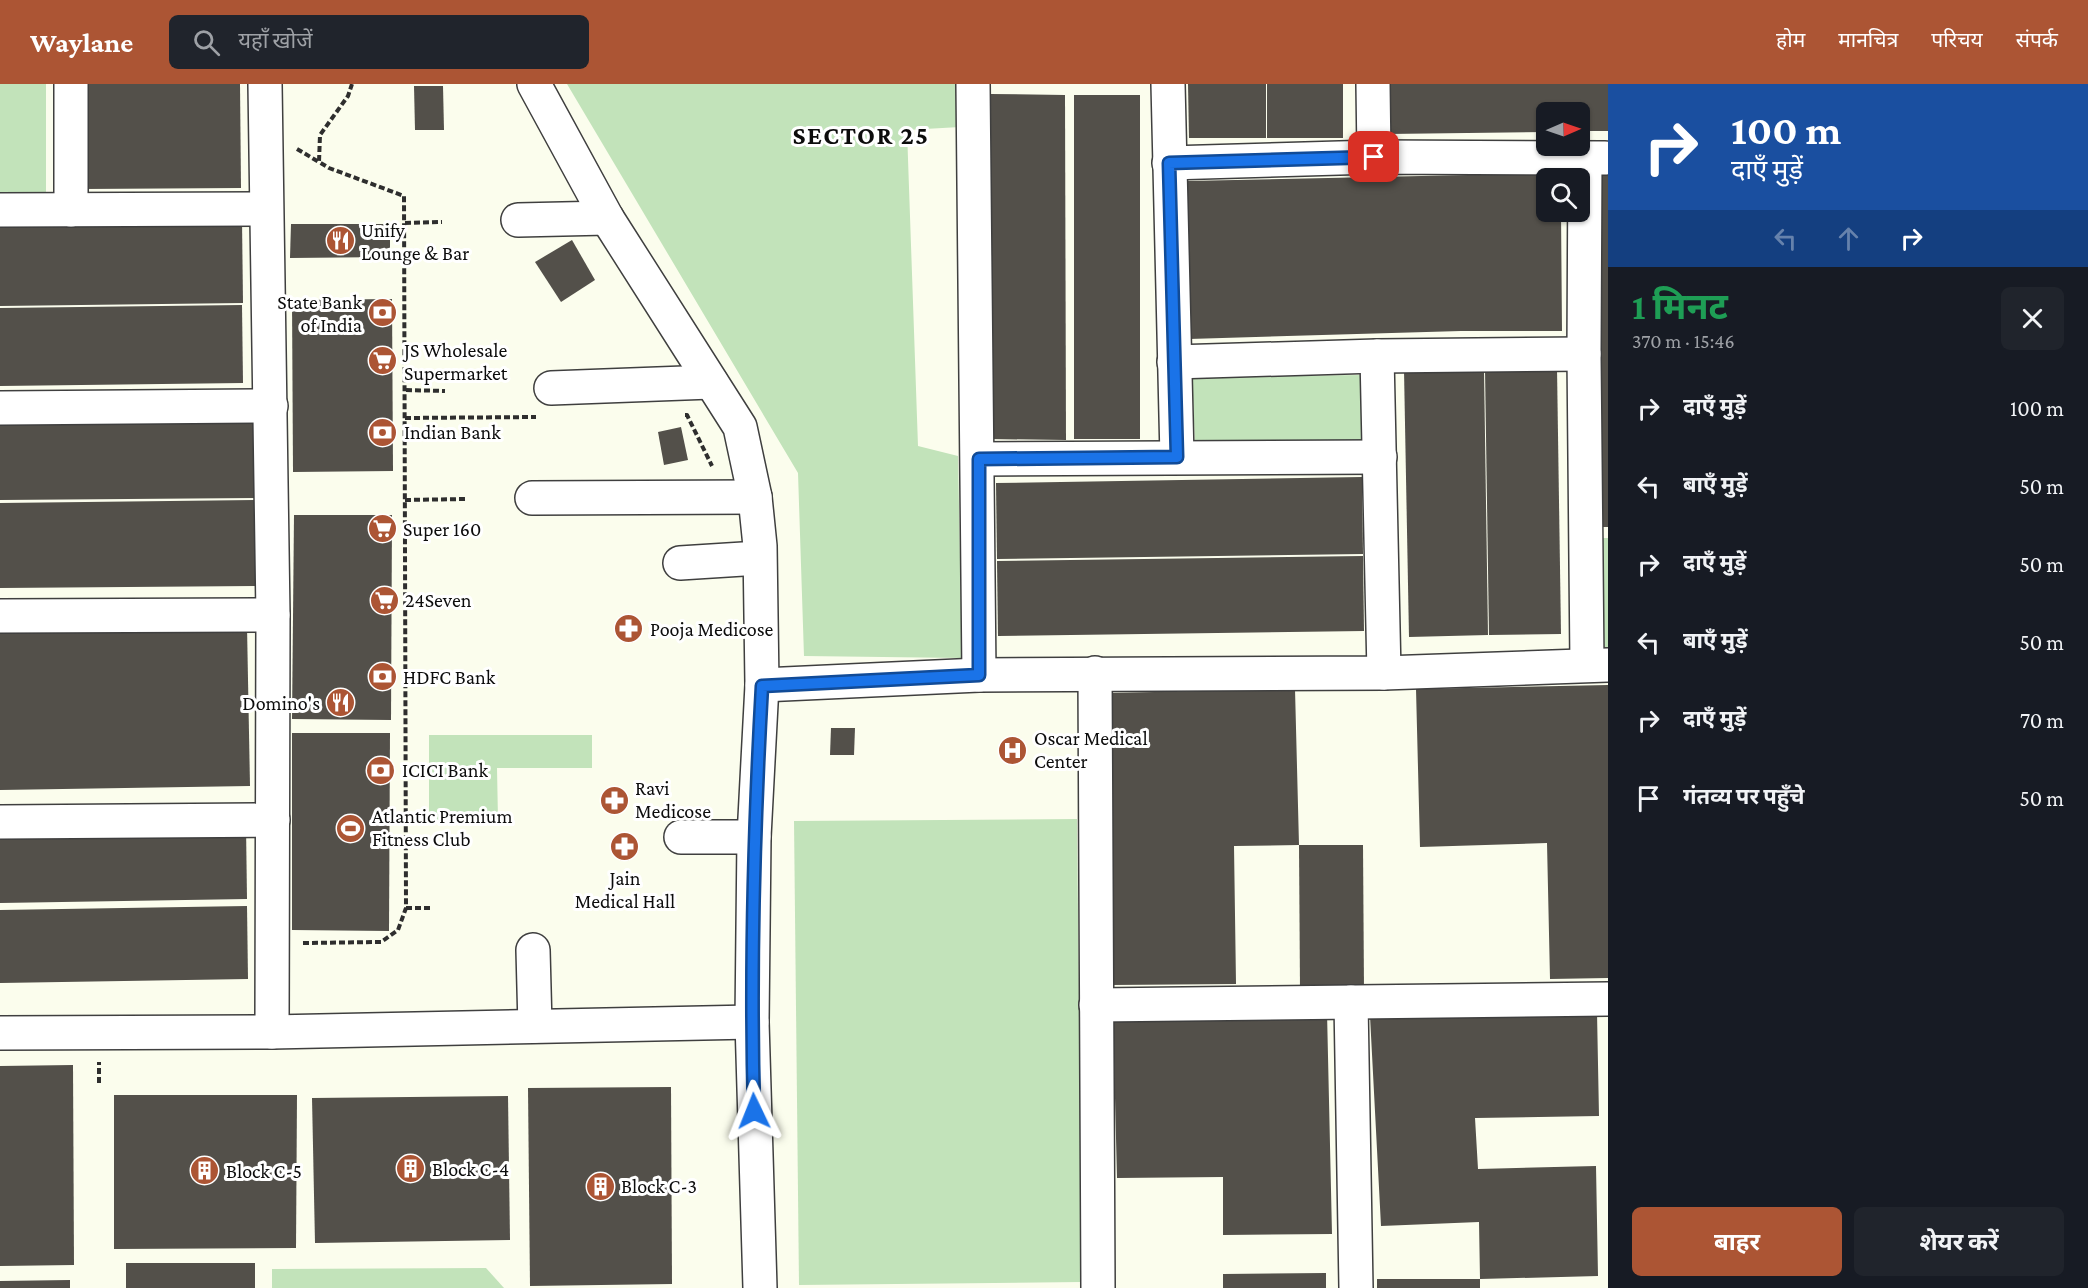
<!DOCTYPE html>
<html lang="hi">
<meta charset="utf-8">
<style>
body{margin:0;font-family:"Crimson Pro","Noto Sans Devanagari",serif;background:#20242c;color:#f1f3f6;height:100vh;display:flex;flex-direction:column;font-size:22px;white-space:nowrap}
*{box-sizing:border-box;margin:0}
p{font-size:20px;color:#9ea1a6}
.icon{flex:none;width:33px;height:33px;fill:none;stroke:currentColor;stroke-width:2;stroke-linecap:round;stroke-linejoin:round}
.map{position:relative;flex:1;overflow:hidden}
.details{display:flex;flex-direction:column;background:#171b24;width:480px}
.details>*{flex:none}
.guide{background:#1a4fa0;color:#fff;overflow:hidden}
.needle{width:39px;rotate:88deg}
.fabs{position:absolute;left:1536px;top:18px;display:grid;gap:12px}
.fabs a{display:grid;place-items:center;width:54px;height:54px;border-radius:9px;background:#171b24;box-shadow:0 2px 4px #0004;font-size:30px}
.pin{position:absolute;display:grid;place-items:center;width:51px;height:51px;color:#fff;margin:-26px;border-radius:12px;box-shadow:0 3px 9px #0006}
.me{position:absolute;width:66px;margin:-33px;rotate:358deg;stroke-linejoin:round;filter:drop-shadow(0 0 4px #0008)}
.turn{display:flex;align-items:center;gap:21px;height:126px;padding:0 24px;font-size:27px}
.turn .icon{width:78px;height:78px;stroke-width:2.5}
.turn b{display:block;font-size:42px;line-height:51px}
.lanes{display:flex;align-items:center;height:57px;padding:0 24px;background:#0003;justify-content:center;gap:30px;direction:ltr}
.lanes .off{opacity:.35}
.round{display:grid;place-items:center;flex:none;width:63px;height:63px;border-radius:9px;background:#20242c}
.overview{display:flex;align-items:center;justify-content:space-between;height:102px;padding:0 24px}
h1{font-size:36px;font-weight:700;line-height:45px;color:#1e9e55}
.cta{display:flex;gap:12px;margin-top:auto;padding:12px 24px}
.cta a{flex:1;height:69px;border-radius:9px;background:#ac5534;color:#fff;font-size:24px;font-weight:700;line-height:69px;text-align:center}
.cta a+a{background:#20242c;color:#f1f3f6}
ul{padding:0;list-style:none}
li{display:flex;align-items:center;gap:18px;height:78px;padding:0 24px}
li div{flex:1}
li b{display:block;font-size:22px}
li em{font-style:normal}
header{display:flex;align-items:center;gap:36px;box-sizing:border-box;height:84px;padding:0 30px;background:#ac5534;color:#fff}
header strong{font-size:28px}
nav{display:flex;gap:33px;margin-inline-start:auto;font-size:21px}
.search{width:420px;height:54px;background:#20242c;display:flex;align-items:center;gap:15px;box-sizing:border-box;padding:0 21px;border-radius:9px;color:#9ea1a6;font-size:22px}
main{display:flex;flex:1;min-height:0}
.map>svg:first-child{display:block}
</style>
<header>
<strong>Waylane</strong>
<div class="search"><svg class="icon" aria-label="search" viewBox="0 0 24 24"><circle cx="10" cy="10" r="6"/><path d="M15 15l6 6"/></svg>यहाँ खोजें</div>
<nav><a>होम</a><a>मानचित्र</a><a>परिचय</a><a>संपर्क</a></nav>
</header>
<main>
<div class="map">
<svg width="1608" height="1204" viewBox="0 0 1608 1204">
<rect width="100%" height="100%" fill="#fbfded"/>
<!-- green -->
<g fill="#c2e3ba">
<rect x="0" y="0" width="46" height="108"/>
<path d="M567 0H959L960 43 907 46 918 362 958 372 962 574 804 572 798 389Z"/>
<path d="M1364 291 1365 356 1195 359 1192 293Z"/>
<path d="M1602 454H1608V569H1604Z"/>
<path d="M429 651H592V684H497L498 736H429Z"/>
<path d="M1077 735 1082 1198 799 1201 794 737Z"/>
<path d="M486 1184 504 1204H272V1185Z"/>
</g>
<!-- building -->
<g fill="#53504a">
<path d="M83 0H240L241 104 83 105Z"/>
<path d="M1188 0H1266V54H1189Z"/>
<rect x="1267" y="0" width="76" height="54"/>
<path d="M1387 0H1608V47H1580V28H1546V48L1388 50Z"/>
<path d="M414 2H443L444 46H415Z"/>
<path d="M990 10 1065 11 1066 356 989 355Z"/>
<rect x="1074" y="11" width="66" height="344"/>
<path d="M1592 88H1608V443H1601Z"/>
<path d="M1560 89V94H1546V128H1561L1562 247H1461L1189 255 1186 97Z"/>
<path d="M242 136 243 219 0 222V139Z"/>
<path d="M291 140H390V173L290 174Z"/>
<path d="M572 156 595 196 561 218 535 178Z"/>
<path d="M392 215 393 387 293 388 292 216Z"/>
<path d="M242 221 243 299 0 302V224Z"/>
<path d="M1557 284 1561 550 1489 551 1485 285Z"/>
<path d="M1484 285 1488 551 1409 553 1404 286Z"/>
<path d="M254 334 255 414 0 416V336Z"/>
<path d="M681 343 688 376 664 381 658 348Z"/>
<path d="M1362 393 1363 470 997 475 996 399Z"/>
<path d="M255 416V502L0 504V419Z"/>
<path d="M294 431H392L391 636 292 635Z"/>
<path d="M1363 472 1364 547 998 552 997 477Z"/>
<path d="M247 542 250 702 0 706V546Z"/>
<path d="M1608 601V894L1550 895 1547 759 1420 763 1416 605Z"/>
<path d="M1295 605 1299 761 1234 762 1236 900 1111 901 1107 609Z"/>
<path d="M831 644H855L854 671H830Z"/>
<path d="M292 649H390L389 847 292 846Z"/>
<path d="M246 742 247 815 0 819V747Z"/>
<path d="M1299 761H1363L1364 906H1300Z"/>
<path d="M247 822 248 895 0 899V826Z"/>
<path d="M1327 928 1332 1150 1223 1151V1093L1117 1094 1113 934Z"/>
<path d="M1597 928 1599 1032 1475 1034 1478 1085 1596 1082 1598 1192 1480 1195 1479 1138 1381 1142 1370 932Z"/>
<path d="M73 981 74 1181 0 1182V982Z"/>
<path d="M671 1003 672 1200 530 1202 528 1004Z"/>
<path d="M114 1011H297L296 1164 114 1165Z"/>
<path d="M508 1012 510 1156 315 1159 312 1014Z"/>
<rect x="126" y="1179" width="129" height="25"/>
<path d="M1326 1189V1204H1223V1190Z"/>
<rect x="1377" y="1195" width="103" height="9"/>
<path d="M70 1196V1204H0V1197Z"/>
</g>
<g fill="none" stroke-linecap="round" stroke-linejoin="round">
<defs>
<g id="minor">
<path d="M265 0 273 531 272 948"/>
<path d="M534 0 607 134 740 343 755 413 760 462 762 601 754 753 752 938 760 1204"/>
<path d="M973 0 979 591"/>
<path d="M1168 0 1177 373"/>
<path d="M1373 0 1374 73"/>
<path d="M1585 74 1584 270 1587 581"/>
<path d="M1169 79 1374 73 1605 74"/>
<path d="M0 126 266 125"/>
<path d="M71 126V0"/>
<path d="M518 136 607 134"/>
<path d="M1377 272 1384 589"/>
<path d="M1174 278 1377 272 1584 270"/>
<path d="M551 304 711 298"/>
<path d="M0 324 271 322"/>
<path d="M979 375 1380 373"/>
<path d="M532 414 755 413"/>
<path d="M680 479 759 474"/>
<path d="M0 532 273 531"/>
<path d="M1095 589 1098 1204"/>
<path d="M762 601 979 591 1384 589 1608 581"/>
<path d="M0 738 273 736"/>
<path d="M681 753H754"/>
<path d="M533 866 535 942"/>
<path d="M1351 918 1356 1204"/>
<path d="M1096 921 1608 915"/>
<path d="M0 949 272 948 752 938"/>
</g>
</defs>
<!-- minor casing -->
<use href="#minor" stroke="#3f3f3f" stroke-width="36"/>
<!-- path -->
<g stroke="#2e2e2e" stroke-width="4" stroke-dasharray="6 3" stroke-linecap="butt">
<path d="M297 65 319 78"/>
<path d="M405 139 442 138"/>
<path d="M406 306 445 307"/>
<path d="M685 331H687L712 382"/>
<path d="M405 334 536 333"/>
<path d="M405 416 465 415"/>
<path d="M406 824H432"/>
<path d="M303 859 381 858 398 846 406 824 404 112 329 84 319 78 320 51 348 12 352 0"/>
<path d="M99 999V978"/>
</g>
<!-- minor -->
<use href="#minor" stroke="#fff" stroke-width="33"/>
</g>
<g fill="none" stroke-linecap="round" stroke-linejoin="round">
<defs>
<path id="route" d="M754 1027C750 885 754 743 762 602L979 591V375L1177 373 1169 79 1374 73"/>
</defs>
<!-- route casing -->
<use href="#route" stroke="#114b97" stroke-width="15"/>
<!-- route -->
<use href="#route" stroke="#1a73e8" stroke-width="10"/>
</g>
<!-- icons -->
<defs>
<symbol id="restaurant-disc" viewBox="-11 -11 22 22"><circle r="9.5" fill="#ac5534" stroke="#fff"/><path d="M-5-6h1v4h1v-4h1v4h1v-4h1v5L-1.5 .5V6h-2V.5L-5-1ZM5-6V6H3V1.5H1.5Q1.5-4 5-6Z" fill="#fff"/></symbol>
<symbol id="bank-disc" viewBox="-11 -11 22 22"><circle r="9.5" fill="#ac5534" stroke="#fff"/><path d="M-6-4H6V4H-6ZM0-2.3a2.3 2.3 0 1 0 0 4.6a2.3 2.3 0 1 0 0-4.6Z" fill="#fff"/></symbol>
<symbol id="supermarket-disc" viewBox="-11 -11 22 22"><circle r="9.5" fill="#ac5534" stroke="#fff"/><path d="M-6-5.5h2.5l.6 2H6L4.5 2H-2.5L-4.4-4H-6ZM-1.5 3.2a1.3 1.3 0 1 0 .1 0ZM3 3.2a1.3 1.3 0 1 0 .1 0Z" fill="#fff"/></symbol>
<symbol id="pharmacy-disc" viewBox="-11 -11 22 22"><circle r="9.5" fill="#ac5534" stroke="#fff"/><path d="M-2-6h4v4h4v4h-4v4h-4v-4h-4v-4h4Z" fill="#fff"/></symbol>
<symbol id="hospital-disc" viewBox="-11 -11 22 22"><circle r="9.5" fill="#ac5534" stroke="#fff"/><path d="M-5-5h3v3.5h4V-5h3V5h-3V1.5h-4V5h-3Z" fill="#fff"/></symbol>
<symbol id="stadium-disc" viewBox="-11 -11 22 22"><circle r="9.5" fill="#ac5534" stroke="#fff"/><path d="M0-5a6.5 5 0 1 0 0 10a6.5 5 0 1 0 0-10ZM-3.5-1.8h7v3.6h-7Z" fill="#fff"/></symbol>
<symbol id="building-disc" viewBox="-11 -11 22 22"><circle r="9.5" fill="#ac5534" stroke="#fff"/><path d="M-4-6H4V6H1V3H-1V6H-4ZM-2.5-4.3h1.7v1.8h-1.7ZM.8-4.3h1.7v1.8H.8ZM-2.5-1h1.7V.8h-1.7ZM.8-1h1.7V.8H.8Z" fill="#fff"/></symbol>
</defs>
<g fill-rule="evenodd">
<use href="#restaurant-disc" x="324" y="140" width="33" height="33"/>
<use href="#bank-disc" x="366" y="212" width="33" height="33"/>
<use href="#supermarket-disc" x="366" y="260" width="33" height="33"/>
<use href="#bank-disc" x="366" y="332" width="33" height="33"/>
<use href="#supermarket-disc" x="366" y="428" width="33" height="33"/>
<use href="#supermarket-disc" x="368" y="500" width="33" height="33"/>
<use href="#pharmacy-disc" x="612" y="528" width="33" height="33"/>
<use href="#bank-disc" x="366" y="576" width="33" height="33"/>
<use href="#restaurant-disc" x="324" y="602" width="33" height="33"/>
<use href="#hospital-disc" x="996" y="650" width="33" height="33"/>
<use href="#bank-disc" x="364" y="670" width="33" height="33"/>
<use href="#pharmacy-disc" x="598" y="700" width="33" height="33"/>
<use href="#stadium-disc" x="334" y="728" width="33" height="33"/>
<use href="#pharmacy-disc" x="608" y="746" width="33" height="33"/>
<use href="#building-disc" x="394" y="1068" width="33" height="33"/>
<use href="#building-disc" x="188" y="1070" width="33" height="33"/>
<use href="#building-disc" x="584" y="1086" width="33" height="33"/>
</g>
<g text-anchor="middle" dominant-baseline="central" stroke-width="6" stroke-linejoin="round" paint-order="stroke">
<!-- poi labels -->
<g font-size="20" fill="#0c0c0c" stroke="#fff" text-anchor="start">
<text x="361" y="146">Unify<tspan x="361" dy="23">Lounge &amp; Bar</tspan></text>
<text x="362" y="218" text-anchor="end">State Bank<tspan x="362" dy="23">of India</tspan></text>
<text x="404" y="266">JS Wholesale<tspan x="404" dy="23">Supermarket</tspan></text>
<text x="404" y="348">Indian Bank</text>
<text x="403" y="445">Super 160</text>
<text x="405" y="516">24Seven</text>
<text x="650" y="545">Pooja Medicose</text>
<text x="403" y="593">HDFC Bank</text>
<text x="320" y="619" text-anchor="end">Domino's</text>
<text x="1034" y="654">Oscar Medical<tspan x="1034" dy="23">Center</tspan></text>
<text x="402" y="686">ICICI Bank</text>
<text x="635" y="704">Ravi<tspan x="635" dy="23">Medicose</tspan></text>
<text x="372" y="732">Atlantic Premium<tspan x="372" dy="23">Fitness Club</tspan></text>
<text x="625" y="794" text-anchor="middle">Jain<tspan x="625" dy="23">Medical Hall</tspan></text>
<text x="432" y="1085">Block C-4</text>
<text x="226" y="1087">Block C-5</text>
<text x="621" y="1102">Block C-3</text>
</g>
<!-- district labels -->
<g font-size="26" font-weight="bold" letter-spacing="1.5" fill="#0c0c0c" stroke="#fff">
<text x="861" y="51">SECTOR 25</text>
</g>
</g>
</svg>
<div class="fabs">
<a><svg class="needle" viewBox="-14 -14 28 28"><path d="M0-13l5 13h-10z" fill="#e53935"/><path d="M0 13l5-13h-10z" fill="#9ea1a6"/></svg></a>
<a><svg class="icon" aria-label="search" viewBox="0 0 24 24"><circle cx="10" cy="10" r="6"/><path d="M15 15l6 6"/></svg></a>
</div>
<div class="pin" style="left:1374px;top:73px;background:#d93025"><svg class="icon" aria-label="arrive" viewBox="0 0 24 24"><path d="M6 21V4h12l-3 4 3 4H6"/></svg></div>
<svg class="me" style="left:754px;top:1027px" viewBox="-20 -20 40 40"><path d="M0-17L14 15 0 8-14 15z" fill="#1a73e8" stroke="#fff" stroke-width="4"/></svg>
</div>
<section class="details">
<div class="guide">
<div class="turn"><svg class="icon" aria-label="right" viewBox="0 0 24 24"><path d="M7 20v-9h11M14 6l5 5-5 5"/></svg><div><b>100 m</b>दाएँ मुड़ें</div></div>
<div class="lanes"><svg class="icon off" aria-label="left" viewBox="0 0 24 24"><path d="M17 20v-9H6M10 6l-5 5 5 5"/></svg><svg class="icon off" aria-label="ahead" viewBox="0 0 24 24"><path d="M12 20V5M6 11l6-6 6 6"/></svg><svg class="icon" aria-label="right" viewBox="0 0 24 24"><path d="M7 20v-9h11M14 6l5 5-5 5"/></svg></div>
</div>
<div class="overview"><div><h1>1 मिनट</h1><p>370 m · 15:46</p></div><a class="round"><svg class="icon" aria-label="close" viewBox="0 0 24 24"><path d="M6 6l12 12M18 6L6 18"/></svg></a></div>
<ul>
<li><svg class="icon" aria-label="right" viewBox="0 0 24 24"><path d="M7 20v-9h11M14 6l5 5-5 5"/></svg><div><b>दाएँ मुड़ें</b></div><em>100 m</em></li>
<li><svg class="icon" aria-label="left" viewBox="0 0 24 24"><path d="M17 20v-9H6M10 6l-5 5 5 5"/></svg><div><b>बाएँ मुड़ें</b></div><em>50 m</em></li>
<li><svg class="icon" aria-label="right" viewBox="0 0 24 24"><path d="M7 20v-9h11M14 6l5 5-5 5"/></svg><div><b>दाएँ मुड़ें</b></div><em>50 m</em></li>
<li><svg class="icon" aria-label="left" viewBox="0 0 24 24"><path d="M17 20v-9H6M10 6l-5 5 5 5"/></svg><div><b>बाएँ मुड़ें</b></div><em>50 m</em></li>
<li><svg class="icon" aria-label="right" viewBox="0 0 24 24"><path d="M7 20v-9h11M14 6l5 5-5 5"/></svg><div><b>दाएँ मुड़ें</b></div><em>70 m</em></li>
<li><svg class="icon" aria-label="arrive" viewBox="0 0 24 24"><path d="M6 21V4h12l-3 4 3 4H6"/></svg><div><b>गंतव्य पर पहुँचे</b></div><em>50 m</em></li>
</ul>
<div class="cta"><a>बाहर</a><a>शेयर करें</a></div>
</section>
</main>
